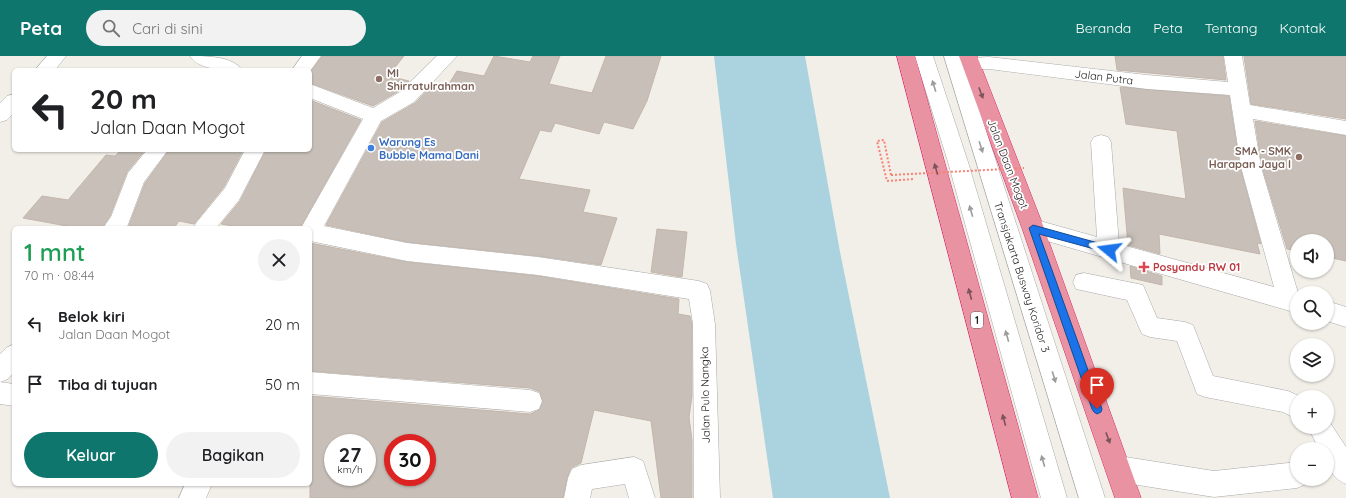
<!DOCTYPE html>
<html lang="id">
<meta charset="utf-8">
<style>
body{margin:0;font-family:Quicksand,sans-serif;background:#f2f2f2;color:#202124;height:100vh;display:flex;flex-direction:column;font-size:15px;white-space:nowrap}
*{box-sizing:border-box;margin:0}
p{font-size:13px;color:#757577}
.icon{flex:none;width:22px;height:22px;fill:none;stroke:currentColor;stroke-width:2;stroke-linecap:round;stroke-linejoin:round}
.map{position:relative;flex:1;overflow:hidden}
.sheet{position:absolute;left:12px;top:170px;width:300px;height:260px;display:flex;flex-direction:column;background:#fff;border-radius:6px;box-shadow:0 1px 3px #0004}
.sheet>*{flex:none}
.top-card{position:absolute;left:12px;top:12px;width:300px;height:84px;border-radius:6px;box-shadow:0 1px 3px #0004;background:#fff;color:#202124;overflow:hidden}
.tools{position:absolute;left:1290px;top:178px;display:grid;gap:8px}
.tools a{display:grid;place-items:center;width:44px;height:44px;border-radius:50%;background:#fff;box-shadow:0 1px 3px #0004;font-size:20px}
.speed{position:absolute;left:324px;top:378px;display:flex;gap:8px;font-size:20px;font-weight:700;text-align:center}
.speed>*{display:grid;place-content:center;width:52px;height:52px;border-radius:50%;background:#fff;box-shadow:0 1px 3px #0004;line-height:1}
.speed small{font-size:10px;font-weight:400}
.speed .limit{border:6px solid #d22;background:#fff;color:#111}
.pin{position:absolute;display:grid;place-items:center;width:34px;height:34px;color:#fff;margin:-41px -17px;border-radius:50% 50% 50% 0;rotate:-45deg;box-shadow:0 0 4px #0007}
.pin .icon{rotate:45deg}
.me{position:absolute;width:44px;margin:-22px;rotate:286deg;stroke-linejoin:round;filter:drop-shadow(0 0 3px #0008)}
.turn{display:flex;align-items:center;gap:14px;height:84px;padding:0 12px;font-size:18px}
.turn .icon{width:52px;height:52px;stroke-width:2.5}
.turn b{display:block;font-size:28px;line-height:34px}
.round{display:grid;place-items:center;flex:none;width:42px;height:42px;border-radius:21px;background:#f2f2f2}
.summary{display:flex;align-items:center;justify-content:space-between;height:68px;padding:0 12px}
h1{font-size:24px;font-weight:600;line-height:30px;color:#1e9e55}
.primary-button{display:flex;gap:8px;margin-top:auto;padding:8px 12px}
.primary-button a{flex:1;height:46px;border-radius:24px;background:#0f766e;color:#fff;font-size:16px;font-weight:600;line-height:46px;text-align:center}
.primary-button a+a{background:#f2f2f2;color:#202124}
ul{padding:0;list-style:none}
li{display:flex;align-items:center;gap:12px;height:60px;padding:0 12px}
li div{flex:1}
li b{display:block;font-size:15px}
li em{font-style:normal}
header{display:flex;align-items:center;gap:24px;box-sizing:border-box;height:56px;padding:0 20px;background:#0f766e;color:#fff}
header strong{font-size:19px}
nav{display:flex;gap:22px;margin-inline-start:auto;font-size:14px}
.search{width:280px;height:36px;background:#f2f2f2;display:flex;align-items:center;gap:10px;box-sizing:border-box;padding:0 14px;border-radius:22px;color:#757577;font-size:15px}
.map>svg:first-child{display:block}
</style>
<header>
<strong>Peta</strong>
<div class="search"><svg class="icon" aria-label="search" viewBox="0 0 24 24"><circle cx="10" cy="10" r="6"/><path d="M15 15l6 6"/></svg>Cari di sini</div>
<nav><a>Beranda</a><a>Peta</a><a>Tentang</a><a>Kontak</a></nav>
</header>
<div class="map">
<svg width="1346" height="442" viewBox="0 0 1346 442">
<rect width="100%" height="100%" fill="#f2efe9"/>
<!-- water -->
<path fill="#aad3df" d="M714 0H805L840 196 890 442H773L736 188Z"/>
<!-- building -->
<g fill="#c7bfb8" stroke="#c4b6ab" fill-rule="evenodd">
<path d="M322 0H404L388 20 409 25 399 35 373 50 310 27V16Z"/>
<path d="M494 0 530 6 533 0H560L549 28 592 37 606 0H661L647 45 633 73 604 66 599 78 555 67 551 76 540 74 519 123 590 134 583 156 617 162 601 209 538 200 407 186 326 169 382 66 415 47 431 30 445 34 457 15 484 20Z"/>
<path d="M1115 0H1223L1226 24 1117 14Z"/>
<path d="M1244 0H1346V63L1251 48Z"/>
<path d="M1120 31 1229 40 1240 111 1261 188 1257 187 1260 198 1159 178 1160 198 1128 189 1123 132 1186 143 1177 75 1126 68Z"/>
<path d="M310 44 361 64 300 172H244L221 168 240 145 266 94H310Z"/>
<path d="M1255 65 1346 80V205L1327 201V185H1297V195L1287 193 1262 111Z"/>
<path d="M121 94H145L127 116 110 160 102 172H78L23 162 42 140 68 144 106 99 115 100Z"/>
<path d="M169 94H243L224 131 194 168 179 165 174 172H128L145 127Z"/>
<path d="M657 173 687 176 682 221 651 216Z"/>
<path d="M310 187 407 206 538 220 679 243 678 258 690 260 692 268V340L689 361 692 384V442H661L651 365 594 354 581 407 571 412 567 422 563 442H310V340L530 358 539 354 543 346 540 336 530 332 310 315ZM333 387H367V421H333ZM393 387H427V421H393Z"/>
<path d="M1130 210 1162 220V229L1131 222Z"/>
</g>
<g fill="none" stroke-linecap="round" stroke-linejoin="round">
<defs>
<g id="minor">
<path d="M47 0H66L55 14H35Z"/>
<path d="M190 0C205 0 233 0 242 14 227 14 199 15 190 0Z"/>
<path d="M302 0H321L310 15 292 14Z"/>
<path d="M437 0H457L414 46 381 65 324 170 407 187 538 201 699 225 707 228 710 235 715 268 720 442H694L693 268 689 243 538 219 407 205 310 185V172H301L363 63 310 42V28L373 52 400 36Z"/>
<path d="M915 0H933L968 106 1067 442H1041L948 106Z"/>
<path d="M944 0H962L963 4 970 2 989 1 1147 19 1228 26 1224 0H1242L1250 49 1346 65V79L1253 63 1261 111 1298 237 1297 257 1033 181 1026 178 1022 172 1026 166 1033 163 1097 181 1091 86 1094 81 1101 79 1108 81 1111 86 1119 188 1274 231 1241 111 1230 39 1147 33 989 13H966L1105 442H1079Z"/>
<path d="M14 38V57L7 64 0 66V47L7 40Z"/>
<path d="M147 94H168L144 126 127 171 103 172 111 161 128 117Z"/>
<path d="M245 94H265L239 144 216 172H193L197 166 225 132Z"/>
<path d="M1084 217 1143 229 1157 262 1185 266 1193 269 1213 320 1288 335 1301 341H1297V363L1283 356 1205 341 1197 338 1177 285 1150 281 1142 278 1127 244 1076 233 1073 226 1076 219Z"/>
<path d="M1327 245 1346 251V271L1327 265Z"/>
<path d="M14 288V316L8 323 0 326 14 328V350L0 348V298L6 292Z"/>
<path d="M310 316 530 334 539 337 542 345 539 353 530 356 310 338Z"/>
<path d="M1327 362 1346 391V428C1330 421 1327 409 1327 393H1319L1308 371H1327Z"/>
<path d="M1119 400 1214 415 1297 406V423H1308L1306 428 1297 432 1214 441 1119 426 1110 422 1106 413 1110 404Z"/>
<path d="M634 401 643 405 655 442H629L625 428 592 433 590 442H564L568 422 572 413 581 409Z"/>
<path d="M185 428H212L206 442H179Z"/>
</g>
<g id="highway">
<path d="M897 0H915L1038 442H1012Z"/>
<path d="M959 0H977L1044 172 1141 442H1115L1022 172Z"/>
</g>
</defs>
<!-- minor casing -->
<use href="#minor" stroke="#a9a9a9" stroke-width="1"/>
<!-- highway casing -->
<use href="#highway" stroke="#dc2a67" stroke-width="1"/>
<!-- path -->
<path stroke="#fa8072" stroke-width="2" stroke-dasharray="2 2" stroke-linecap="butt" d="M891 119 884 84 877 85 887 125 914 123"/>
<!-- minor -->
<use href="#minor" fill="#fff" fill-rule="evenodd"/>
<!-- highway -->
<use href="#highway" fill="#e892a2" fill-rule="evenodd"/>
<!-- path-bridge -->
<path stroke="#fa8072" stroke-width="2" stroke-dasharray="2 2" stroke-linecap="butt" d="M891 119 1024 112"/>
</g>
<!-- one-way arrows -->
<defs><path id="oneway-solid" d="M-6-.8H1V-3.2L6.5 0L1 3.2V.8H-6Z"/></defs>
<g fill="#9c9c9c">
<use href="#oneway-solid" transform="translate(934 30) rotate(-107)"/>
<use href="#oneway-solid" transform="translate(981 91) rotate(72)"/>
<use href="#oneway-solid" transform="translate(971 155) rotate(-106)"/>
<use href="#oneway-solid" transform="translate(1007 280) rotate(-106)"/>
<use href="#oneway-solid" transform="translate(1054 321) rotate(73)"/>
<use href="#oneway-solid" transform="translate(1043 405) rotate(-106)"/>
</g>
<g fill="#7b545c">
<use href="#oneway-solid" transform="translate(981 37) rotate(69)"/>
<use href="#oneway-solid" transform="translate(936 113) rotate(-106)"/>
<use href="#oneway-solid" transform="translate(970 238) rotate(-105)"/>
<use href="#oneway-solid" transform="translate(1004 364) rotate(-105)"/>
<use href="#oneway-solid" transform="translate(1108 382) rotate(70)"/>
</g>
<!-- route -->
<path fill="#1a73e8" stroke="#114b97" d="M1033 169 1109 190 1113 194 1109 197 1039 178 1102 353 1101 356 1097 358 1094 356 1092 353 1029 172Z"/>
<!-- markers -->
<g fill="#8d6e63" stroke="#fff" stroke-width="1.5">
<circle cx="379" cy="23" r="4"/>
<circle cx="1299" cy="101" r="4"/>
</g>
<circle fill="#3f7fe0" stroke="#fff" stroke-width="1.5" cx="371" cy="92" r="4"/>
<path fill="#e0444e" stroke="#fff" stroke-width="1.5" d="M1142 205h4v4h4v4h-4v4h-4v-4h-4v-4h4z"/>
<g text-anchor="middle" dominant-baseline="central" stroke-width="3.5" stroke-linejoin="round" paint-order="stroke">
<!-- shield labels -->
<rect fill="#fff" stroke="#646464" stroke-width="1" x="971" y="256" width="12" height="16" rx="3"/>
<g font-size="10" font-weight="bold" fill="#222">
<text x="977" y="264">1</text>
</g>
<!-- education labels -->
<g font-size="11" font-weight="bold" fill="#785e54" stroke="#fff" text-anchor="start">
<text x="387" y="17">MI<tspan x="387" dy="13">Shirratulrahman</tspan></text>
<text x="1291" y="95" text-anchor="end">SMA - SMK<tspan x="1291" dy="13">Harapan Jaya I</tspan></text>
</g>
<!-- street labels -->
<g font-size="11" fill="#222" stroke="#fff">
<text transform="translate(1104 21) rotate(7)">Jalan Putra</text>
<text transform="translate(1008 108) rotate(69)">Jalan Daan Mogot</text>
<text transform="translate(1022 221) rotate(72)">Transjakarta Busway Koridor 3</text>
<text transform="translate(705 339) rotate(-91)">Jalan Pulo Nangka</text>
</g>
<!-- shop labels -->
<g font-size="11" font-weight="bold" fill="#366cbe" stroke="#fff" text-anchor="start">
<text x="379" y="86">Warung Es<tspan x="379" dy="13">Bubble Mama Dani</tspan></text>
</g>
<!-- health labels -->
<g font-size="11" font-weight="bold" fill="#be3a42" stroke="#fff" text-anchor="start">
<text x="1153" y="211">Posyandu RW 01</text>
</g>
</g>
</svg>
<div class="tools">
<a><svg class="icon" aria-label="sound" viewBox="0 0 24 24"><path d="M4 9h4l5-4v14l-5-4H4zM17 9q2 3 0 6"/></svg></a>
<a><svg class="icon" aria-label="search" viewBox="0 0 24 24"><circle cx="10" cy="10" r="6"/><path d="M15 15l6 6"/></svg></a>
<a><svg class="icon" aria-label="layers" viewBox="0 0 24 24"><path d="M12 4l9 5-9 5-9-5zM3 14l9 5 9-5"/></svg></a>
<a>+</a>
<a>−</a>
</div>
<div class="speed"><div>27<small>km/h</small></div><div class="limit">30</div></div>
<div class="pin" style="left:1097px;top:353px;background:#d93025"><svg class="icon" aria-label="arrive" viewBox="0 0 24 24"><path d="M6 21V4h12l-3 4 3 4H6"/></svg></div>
<svg class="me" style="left:1109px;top:194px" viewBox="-20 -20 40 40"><path d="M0-17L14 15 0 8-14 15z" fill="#1a73e8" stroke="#fff" stroke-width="4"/></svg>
<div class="top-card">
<div class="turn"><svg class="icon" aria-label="left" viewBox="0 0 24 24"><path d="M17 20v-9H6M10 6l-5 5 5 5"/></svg><div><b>20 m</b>Jalan Daan Mogot</div></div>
</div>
<section class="sheet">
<div class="summary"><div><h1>1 mnt</h1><p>70 m · 08:44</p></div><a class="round"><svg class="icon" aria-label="close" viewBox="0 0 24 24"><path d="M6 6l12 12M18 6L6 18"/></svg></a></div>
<ul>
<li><svg class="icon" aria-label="left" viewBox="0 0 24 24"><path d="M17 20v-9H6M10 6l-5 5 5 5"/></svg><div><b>Belok kiri</b><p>Jalan Daan Mogot</p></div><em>20 m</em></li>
<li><svg class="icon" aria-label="arrive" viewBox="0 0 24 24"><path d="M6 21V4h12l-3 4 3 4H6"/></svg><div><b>Tiba di tujuan</b></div><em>50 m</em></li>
</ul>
<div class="primary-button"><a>Keluar</a><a>Bagikan</a></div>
</section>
</div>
